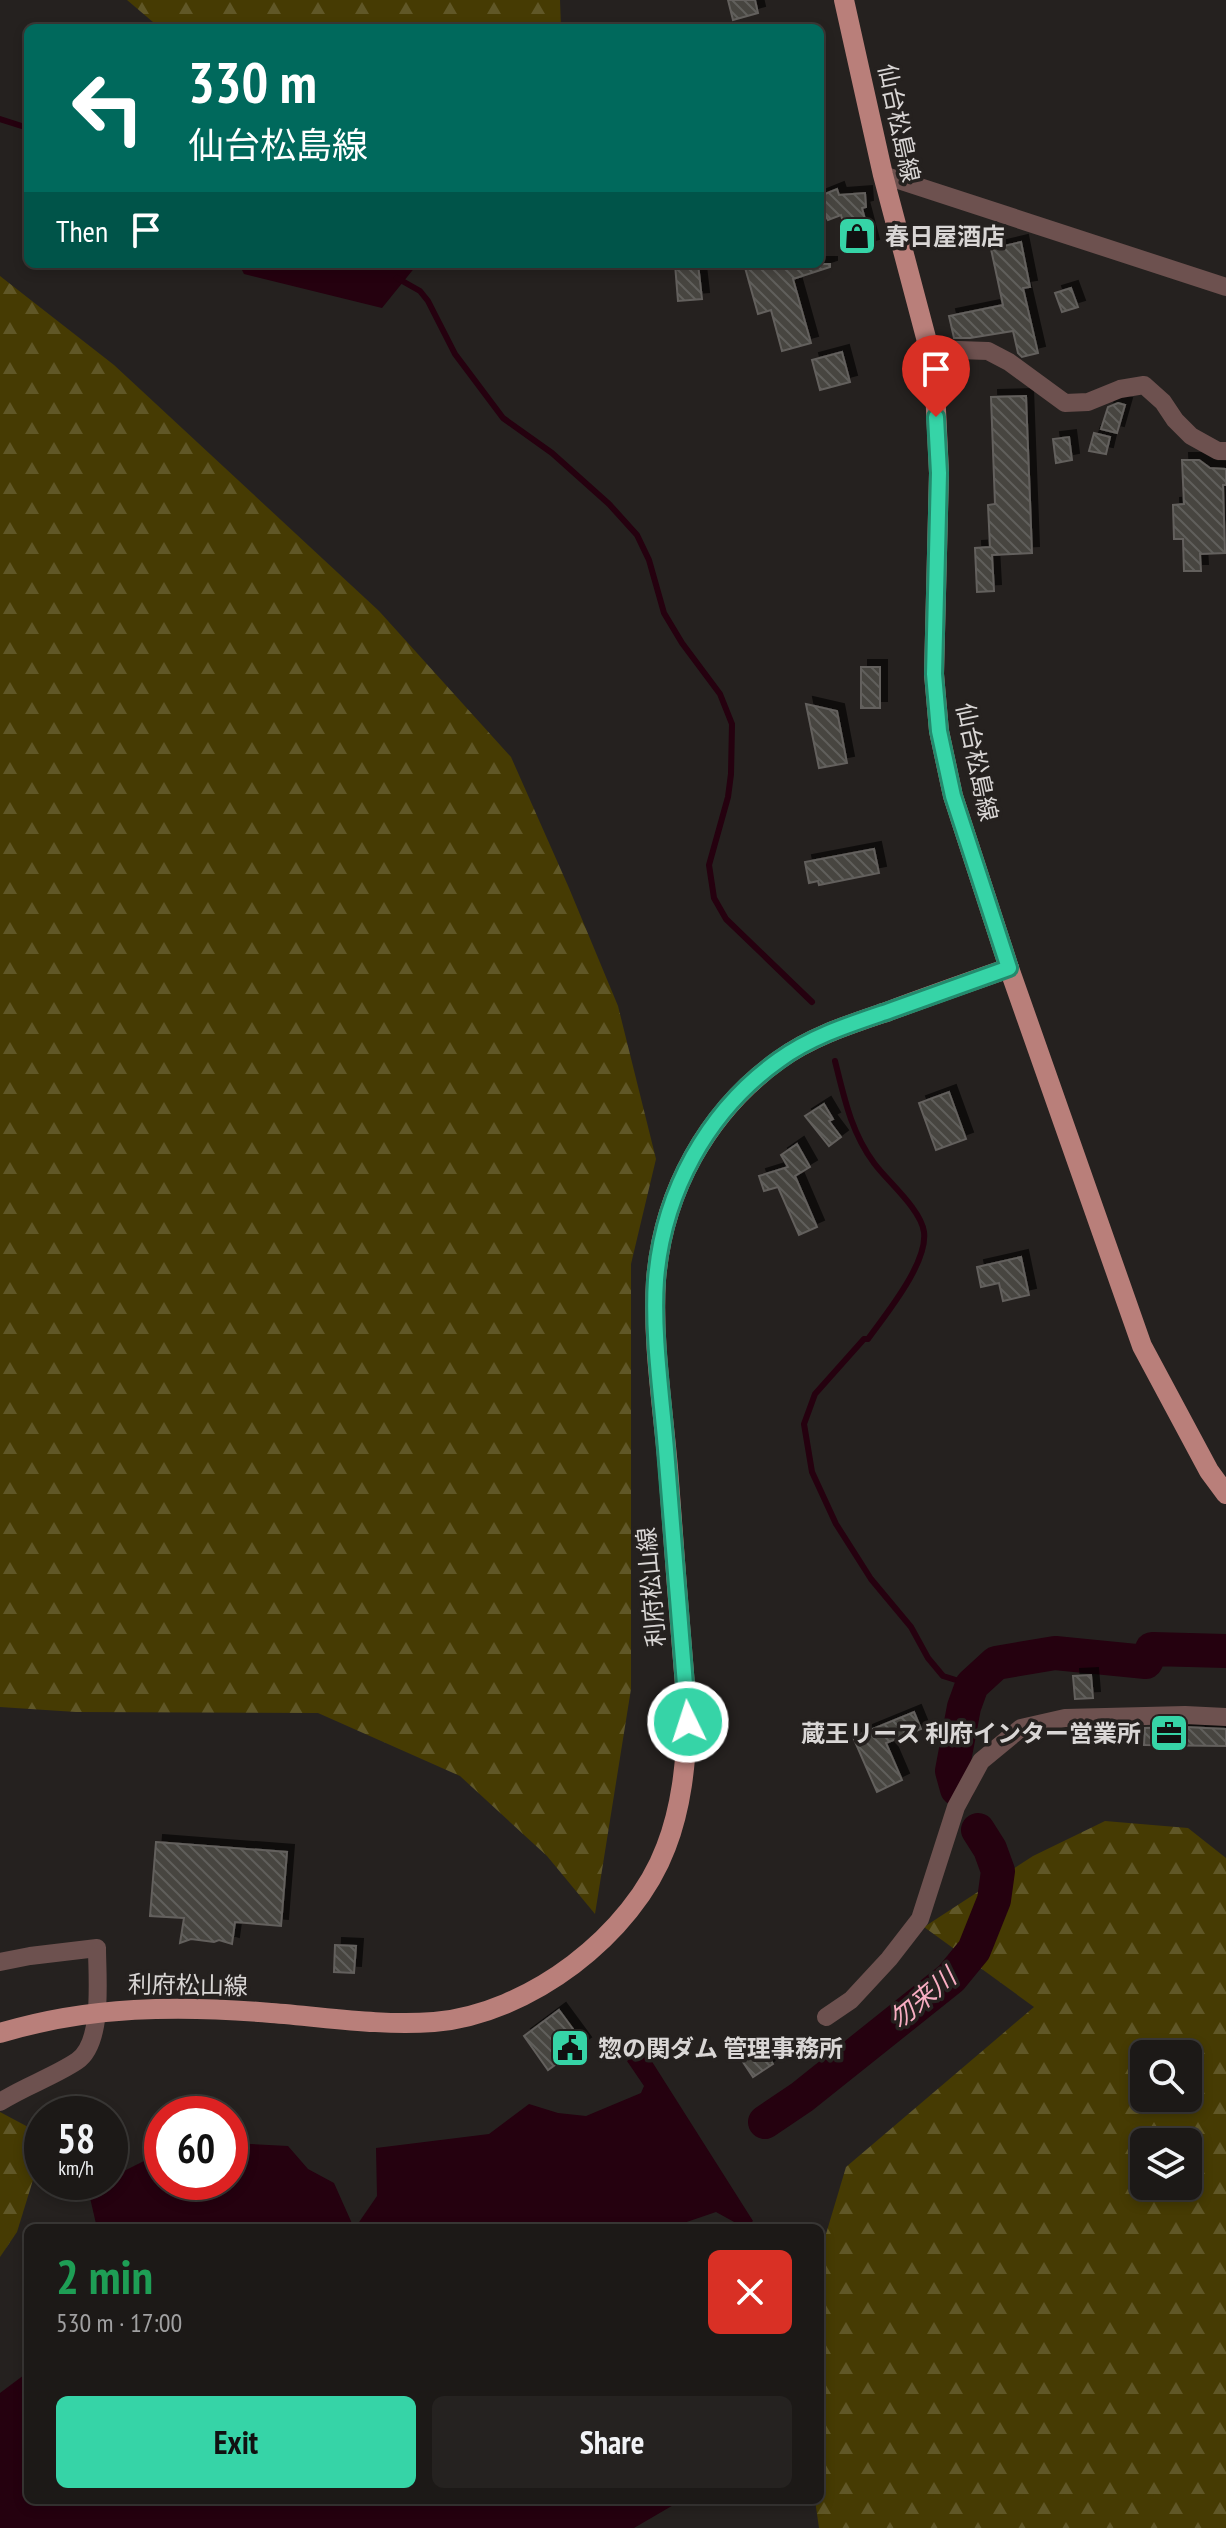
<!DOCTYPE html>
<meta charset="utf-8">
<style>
body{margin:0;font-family:"PT Sans Narrow","Noto Sans JP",sans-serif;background:#252220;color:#f1f3f6;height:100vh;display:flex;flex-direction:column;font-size:30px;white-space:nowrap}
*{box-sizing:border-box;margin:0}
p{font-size:26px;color:#a0a0a1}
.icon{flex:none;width:44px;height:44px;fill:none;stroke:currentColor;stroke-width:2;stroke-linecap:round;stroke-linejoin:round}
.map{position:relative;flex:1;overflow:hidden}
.side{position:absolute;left:24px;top:2224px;width:800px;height:280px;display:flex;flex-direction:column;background:#1c1917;border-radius:12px;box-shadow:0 4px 12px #0003,0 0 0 2px #3a3836}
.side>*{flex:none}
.banner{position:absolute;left:24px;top:24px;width:800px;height:244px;border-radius:12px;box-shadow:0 4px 12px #0003,0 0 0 2px #3a3836;background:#00695c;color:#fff;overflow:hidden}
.fabs{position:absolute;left:1130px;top:2040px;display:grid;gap:16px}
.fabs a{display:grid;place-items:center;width:72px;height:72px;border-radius:12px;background:#1c1917;box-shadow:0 4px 12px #0003,0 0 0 2px #3a3836;font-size:40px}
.speed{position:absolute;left:24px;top:2096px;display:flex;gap:16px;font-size:40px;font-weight:700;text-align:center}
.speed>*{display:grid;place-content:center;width:104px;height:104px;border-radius:50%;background:#1c1917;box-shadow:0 4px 12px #0003,0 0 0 2px #3a3836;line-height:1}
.speed small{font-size:20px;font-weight:400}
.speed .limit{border:12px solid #d22;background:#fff;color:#111}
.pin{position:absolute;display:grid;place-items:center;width:68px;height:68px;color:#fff;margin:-82px -34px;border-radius:50% 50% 50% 0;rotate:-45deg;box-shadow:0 0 8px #0007}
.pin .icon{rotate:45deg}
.me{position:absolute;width:88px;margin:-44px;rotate:356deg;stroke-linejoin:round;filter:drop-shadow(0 0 6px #0008)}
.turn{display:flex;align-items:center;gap:28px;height:168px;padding:0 32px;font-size:36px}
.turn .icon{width:104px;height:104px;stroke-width:2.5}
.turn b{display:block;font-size:56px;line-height:68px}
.then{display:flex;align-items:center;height:76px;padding:0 32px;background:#0003;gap:16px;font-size:30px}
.round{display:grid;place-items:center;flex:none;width:84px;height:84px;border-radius:12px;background:#252220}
.headline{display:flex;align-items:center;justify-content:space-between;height:136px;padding:0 32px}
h1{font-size:48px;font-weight:800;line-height:60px;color:#1e9e55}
.button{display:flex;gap:16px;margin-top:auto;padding:16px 32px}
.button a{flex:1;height:92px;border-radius:12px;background:#36d4a7;color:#111;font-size:32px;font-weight:800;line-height:92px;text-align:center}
.button a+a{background:#252220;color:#f1f3f6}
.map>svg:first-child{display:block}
</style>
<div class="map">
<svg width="1226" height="2528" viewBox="0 0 1226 2528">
<defs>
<pattern id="forest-firs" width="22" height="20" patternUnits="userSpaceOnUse" patternTransform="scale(2)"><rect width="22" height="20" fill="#463b03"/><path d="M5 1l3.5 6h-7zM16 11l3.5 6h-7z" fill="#605727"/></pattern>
<pattern id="building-back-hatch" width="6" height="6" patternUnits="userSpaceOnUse" patternTransform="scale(2)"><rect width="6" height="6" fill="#464440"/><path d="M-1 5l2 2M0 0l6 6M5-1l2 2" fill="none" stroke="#605e5b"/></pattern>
<filter id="shadow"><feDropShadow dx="7" dy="-7" stdDeviation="0" flood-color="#0009"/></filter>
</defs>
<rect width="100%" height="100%" fill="#25211f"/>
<!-- forest -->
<g fill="url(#forest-firs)" fill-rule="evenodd">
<path d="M127 0H560L561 28H160Z"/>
<path d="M0 276 114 365 379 611 511 757 569 888 618 1006 656 1159 631 1264V1689L595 1914 547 1856 460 1776 318 1713 76 1712 0 1707Z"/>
<path d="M1105 1821 1188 1828 1226 1858V2528H819L815 2500H820V2254L846 2167 1034 2007 924 1927 1033 1856ZM1144 2054H1188V2098H1144ZM1144 2142H1188V2186H1144Z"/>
<path d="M0 2112 30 2128 37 2167 17 2232 0 2257Z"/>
</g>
<!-- water -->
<g fill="#25010f">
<path d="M239 264H415L416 266 382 308 244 274Z"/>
<path d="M644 2049 753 2221 745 2228 716 2212 669 2228H355L377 2196 376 2148 489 2134 529 2104 558 2113 586 2116 641 2093 644 2086 627 2061Z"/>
<path d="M162 2141V2182H230V2143L288 2146 308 2169 334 2183 354 2228H97L88 2189 102 2182H110V2178L148 2159Z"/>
<path d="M28 2372V2500H682L634 2528H0V2393Z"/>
</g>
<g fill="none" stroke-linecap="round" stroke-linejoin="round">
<!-- stream -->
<g stroke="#25010f" stroke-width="6">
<path d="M0 119 28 128"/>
<path d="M397 278 420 291 428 301 455 354 503 418 552 453 609 504 637 535 649 560 664 613 682 643 720 694 732 724 731 774 728 797 709 865 714 898 726 919 812 1002"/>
<path d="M835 1061C844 1097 851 1132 874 1163 887 1181 921 1209 924 1232 928 1263 886 1314 868 1339H864L815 1394 804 1424 812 1472 836 1524 871 1579 911 1627 928 1658 943 1676 972 1685"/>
</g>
<!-- river -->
<g stroke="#25010f" stroke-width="34">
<path d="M957 1789 952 1771 964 1707 972 1685 996 1663 1055 1653 1146 1662 1152 1649 1226 1651"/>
<path d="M765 2122 802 2097 951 1978 974 1950 994 1900 998 1871 990 1849 978 1830"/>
</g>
</g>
<!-- building -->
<g fill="url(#building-back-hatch)" stroke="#63605d" stroke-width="2" filter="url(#shadow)">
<path d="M728 0H755L758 13 733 20Z"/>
<path d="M837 189 839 195 865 193 866 207 862 208 872 246 851 252 841 215 828 220 820 206V196Z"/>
<path d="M1021 242 1030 287 1023 288 1038 353 1022 357 1018 353 1013 331 970 338H954L949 316 1003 305 991 249Z"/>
<path d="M675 264H698L702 299 678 301Z"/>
<path d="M744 264H830V267L793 279 811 343 782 351 771 310 758 314Z"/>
<path d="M1071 288 1078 307 1062 312 1055 293Z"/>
<path d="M842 352 850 382 820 390 812 360Z"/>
<path d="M1026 396 1032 553 992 555 994 591 977 592 975 548 990 547 988 505 995 504 991 397Z"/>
<path d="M1118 403 1125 405 1117 433 1101 429 1108 407Z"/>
<path d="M1094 433 1110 437 1106 454 1089 451Z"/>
<path d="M1069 437 1072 460 1056 463 1053 439Z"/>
<path d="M1182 460H1199L1210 468 1226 469V485H1223L1225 553 1200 554 1201 571H1184L1183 539H1174L1173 505 1184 504Z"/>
<rect x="861" y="667" width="19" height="41"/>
<path d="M806 704 837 711 847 763 819 768Z"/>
<path d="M874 849 879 873 819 885 818 881 809 883 805 862Z"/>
<path d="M949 1092 966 1139 936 1150 919 1103Z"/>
<path d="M824 1104 833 1119 829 1121 841 1137 829 1146 805 1116Z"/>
<path d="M797 1144 810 1167 795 1176 817 1227 799 1235 778 1187 764 1191 759 1176 788 1167 781 1155Z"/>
<path d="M1021 1257 1029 1295 1003 1301 999 1283 981 1287 977 1267Z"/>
<path d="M1091 1675 1093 1698 1075 1699 1073 1676Z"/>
<path d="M914 1712 921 1729 886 1743 902 1780 877 1792 853 1737Z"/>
<path d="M1185 1727 1226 1729V1746L1144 1745 1145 1728Z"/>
<path d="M156 1842 287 1852 281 1926 235 1922 232 1944 219 1940 214 1942 191 1939 180 1943 184 1918 150 1916Z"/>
<path d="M335 1945 356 1946 354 1973 334 1972Z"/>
<path d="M559 2010 584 2044 548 2070 524 2036Z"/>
<path d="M764 2049 773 2064 753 2077 743 2062Z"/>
</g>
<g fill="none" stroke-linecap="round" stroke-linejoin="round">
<!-- minor -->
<g stroke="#6d514f" stroke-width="18">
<path d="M883 175 1226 287"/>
<path d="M929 349 988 351 1009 362 1065 403 1088 402 1120 389 1144 385 1163 402 1175 420 1191 436 1218 451H1226"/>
<path d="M0 1962 30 1956 97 1948C97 1977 104 2043 77 2061 53 2077 25 2086 0 2102"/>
<path d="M826 2017 851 2000 889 1959 920 1919 956 1807 981 1761 1021 1728 1065 1718 1185 1715 1226 1717"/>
</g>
<!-- major -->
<g stroke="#b97f7a" stroke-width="20">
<path d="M844 0 883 175 929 349 935 389 939 473 934 674 939 731 953 796 1009 968 1142 1346 1209 1471 1226 1494"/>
<path d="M0 2033C89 2006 179 2005 271 2013 326 2017 379 2026 434 2022 529 2014 633 1935 666 1847 682 1806 685 1765 688 1722 681 1637 674 1553 668 1468 663 1408 652 1341 656 1280 663 1192 707 1112 779 1060 812 1036 851 1024 889 1011 929 996 969 982 1009 968"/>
</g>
</g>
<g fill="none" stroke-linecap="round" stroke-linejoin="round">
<defs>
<path id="route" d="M688 1722C681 1635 674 1549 667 1462 663 1405 652 1336 656 1280 663 1193 707 1111 779 1060 812 1036 851 1024 889 1011 929 997 969 982 1009 968L953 796 939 731 934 674 939 473 936 417"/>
</defs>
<!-- route casing -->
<use href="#route" stroke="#238a6d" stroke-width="20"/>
<!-- route -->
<use href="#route" stroke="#36d4a7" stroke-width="14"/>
</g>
<!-- icons -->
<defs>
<symbol id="shop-square" viewBox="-11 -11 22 22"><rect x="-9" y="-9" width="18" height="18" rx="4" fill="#36d4a7" stroke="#25211f"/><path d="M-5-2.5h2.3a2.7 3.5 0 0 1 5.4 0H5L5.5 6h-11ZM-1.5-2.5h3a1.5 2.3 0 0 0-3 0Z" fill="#111"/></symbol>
<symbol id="office-square" viewBox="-11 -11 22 22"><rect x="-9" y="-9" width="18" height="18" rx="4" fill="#36d4a7" stroke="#25211f"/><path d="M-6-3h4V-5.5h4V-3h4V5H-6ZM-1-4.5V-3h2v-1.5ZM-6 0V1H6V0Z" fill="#111"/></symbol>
<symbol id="civic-square" viewBox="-11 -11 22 22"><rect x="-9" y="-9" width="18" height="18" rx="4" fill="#36d4a7" stroke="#25211f"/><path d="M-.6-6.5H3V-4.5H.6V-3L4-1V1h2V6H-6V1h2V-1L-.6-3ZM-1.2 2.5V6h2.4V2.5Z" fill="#111"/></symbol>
</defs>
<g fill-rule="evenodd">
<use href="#shop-square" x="835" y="214" width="44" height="44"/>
<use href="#office-square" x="1147" y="1711" width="44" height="44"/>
<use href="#civic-square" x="548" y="2026" width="44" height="44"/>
</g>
<g text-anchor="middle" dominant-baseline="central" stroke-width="7" stroke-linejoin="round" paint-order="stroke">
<!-- street labels -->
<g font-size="24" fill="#d9d6d5" stroke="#25211f">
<text transform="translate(899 123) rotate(78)">仙台松島線</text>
<text transform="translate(977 762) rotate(78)">仙台松島線</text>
<text transform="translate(651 1587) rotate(-95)">利府松山線</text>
<text transform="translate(188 1985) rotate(1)">利府松山線</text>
</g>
<!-- poi labels -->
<g font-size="24" font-weight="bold" fill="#d9d6d5" stroke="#25211f" text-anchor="start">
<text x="885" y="236">春日屋酒店</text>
<text x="1141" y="1733" text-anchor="end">蔵王リース 利府インター営業所</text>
<text x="598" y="2048">惣の関ダム 管理事務所</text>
</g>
<!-- water labels -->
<g font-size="26" font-style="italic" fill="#f9aec3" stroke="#25211f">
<text transform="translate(922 1998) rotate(-40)">勿来川</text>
</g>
</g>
</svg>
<div class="fabs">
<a><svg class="icon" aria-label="search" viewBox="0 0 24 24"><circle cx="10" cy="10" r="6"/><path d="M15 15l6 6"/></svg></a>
<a><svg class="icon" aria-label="layers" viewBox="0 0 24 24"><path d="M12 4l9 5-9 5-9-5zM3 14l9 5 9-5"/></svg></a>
</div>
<div class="speed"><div>58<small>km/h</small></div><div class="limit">60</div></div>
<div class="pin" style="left:936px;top:417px;background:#d93025"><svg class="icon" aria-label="arrive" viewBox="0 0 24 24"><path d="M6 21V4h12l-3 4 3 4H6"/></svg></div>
<svg class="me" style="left:688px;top:1722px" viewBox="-20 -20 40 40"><circle r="17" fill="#36d4a7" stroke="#fff" stroke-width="3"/><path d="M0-11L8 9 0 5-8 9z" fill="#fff"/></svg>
<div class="banner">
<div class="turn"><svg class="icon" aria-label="left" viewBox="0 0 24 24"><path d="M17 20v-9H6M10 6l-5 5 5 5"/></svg><div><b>330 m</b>仙台松島線</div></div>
<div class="then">Then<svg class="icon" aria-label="arrive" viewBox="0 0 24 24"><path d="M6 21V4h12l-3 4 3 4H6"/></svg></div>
</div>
<section class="side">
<div class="headline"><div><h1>2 min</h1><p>530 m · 17:00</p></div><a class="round" style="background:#d93025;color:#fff"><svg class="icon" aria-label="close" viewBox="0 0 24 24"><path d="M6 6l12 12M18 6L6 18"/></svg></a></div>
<div class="button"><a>Exit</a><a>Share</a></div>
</section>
</div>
